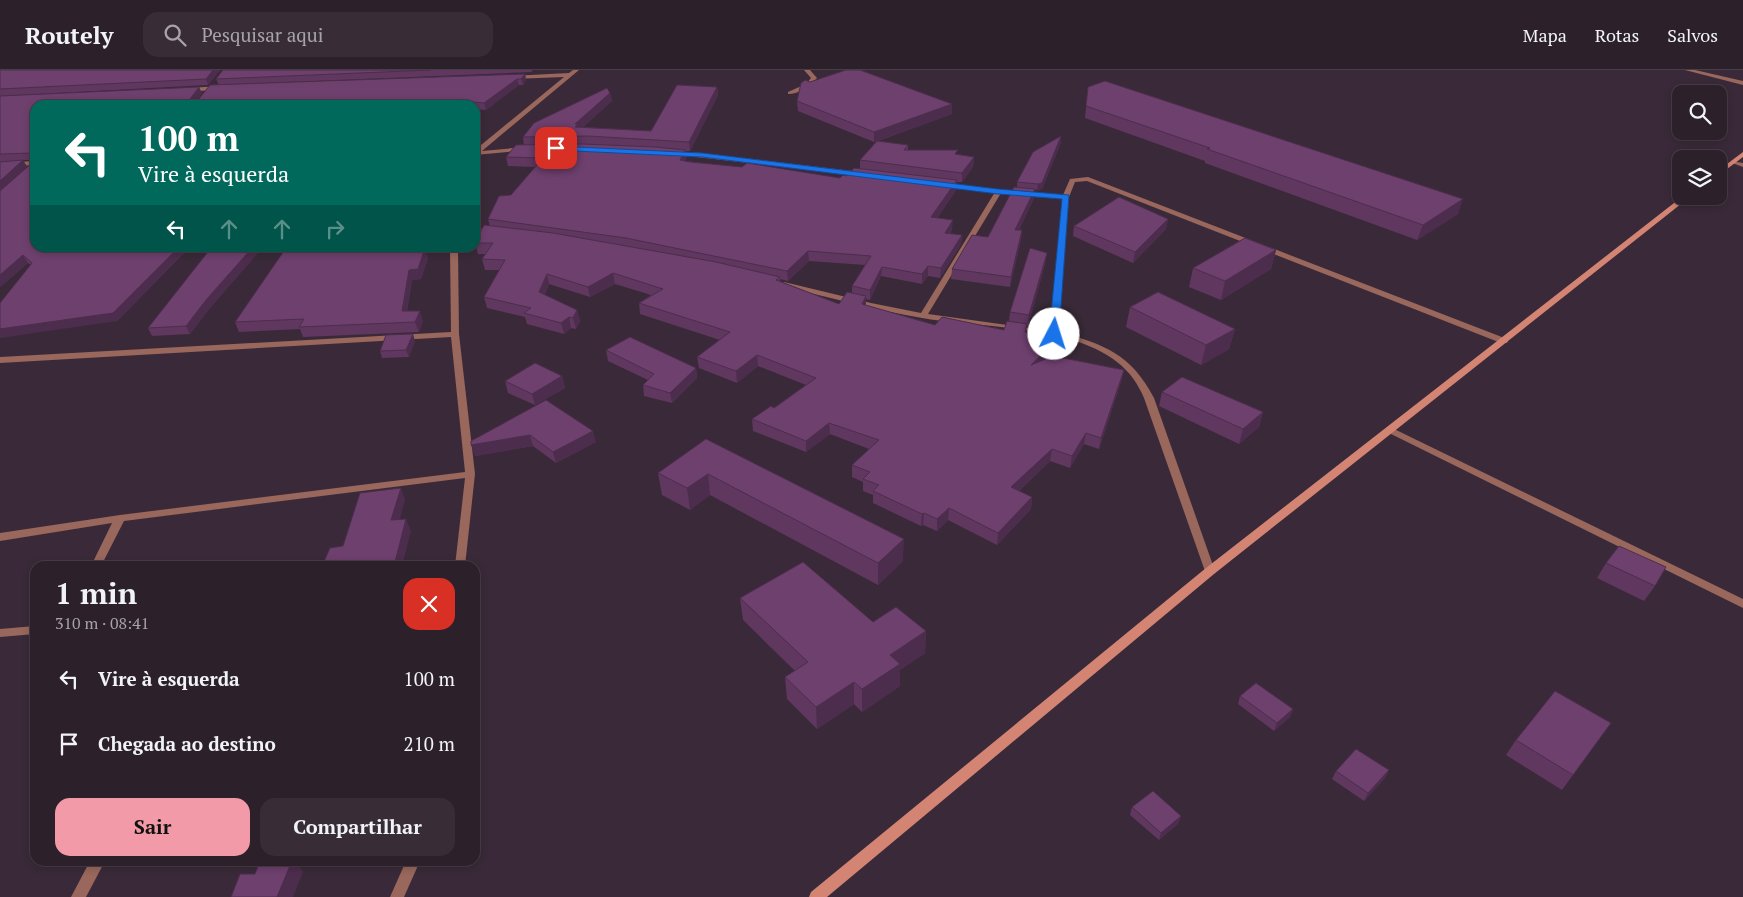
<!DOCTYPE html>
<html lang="pt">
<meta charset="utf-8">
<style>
body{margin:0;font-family:"PT Serif",serif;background:#382d37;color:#f1f3f6;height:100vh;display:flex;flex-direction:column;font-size:19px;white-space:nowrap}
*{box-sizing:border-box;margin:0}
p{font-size:16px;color:#a6a3a9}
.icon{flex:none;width:28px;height:28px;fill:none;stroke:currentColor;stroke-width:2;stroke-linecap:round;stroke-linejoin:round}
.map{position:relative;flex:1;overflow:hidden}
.sheet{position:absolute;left:30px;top:491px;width:450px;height:305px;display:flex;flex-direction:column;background:#2c202b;border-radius:15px;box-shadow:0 2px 8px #0003,0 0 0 1px #483e47}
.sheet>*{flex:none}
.hud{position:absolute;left:30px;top:30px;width:450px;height:152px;border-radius:15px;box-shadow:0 2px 8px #0003,0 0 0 1px #483e47;background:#00695c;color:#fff;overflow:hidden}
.tools{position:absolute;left:1672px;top:15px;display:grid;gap:10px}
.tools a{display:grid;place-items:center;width:55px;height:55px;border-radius:10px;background:#2c202b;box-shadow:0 2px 8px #0003,0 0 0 1px #483e47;font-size:25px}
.pin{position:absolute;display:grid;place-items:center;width:42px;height:42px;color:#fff;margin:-21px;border-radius:10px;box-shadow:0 2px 8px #0006}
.me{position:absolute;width:55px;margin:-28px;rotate:5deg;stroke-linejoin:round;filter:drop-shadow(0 0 4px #0008)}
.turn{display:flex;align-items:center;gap:18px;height:105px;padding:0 25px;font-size:22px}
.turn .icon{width:65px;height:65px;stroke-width:2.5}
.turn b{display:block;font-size:35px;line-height:42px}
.lanes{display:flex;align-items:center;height:48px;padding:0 25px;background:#0003;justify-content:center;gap:25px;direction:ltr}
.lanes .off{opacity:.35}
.round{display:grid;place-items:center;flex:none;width:52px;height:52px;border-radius:15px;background:#382d37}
.summary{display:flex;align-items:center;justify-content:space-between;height:85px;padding:0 25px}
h1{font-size:30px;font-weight:700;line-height:38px}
.cta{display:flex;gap:10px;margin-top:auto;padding:10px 25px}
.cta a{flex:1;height:58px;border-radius:15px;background:#f39aa8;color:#111;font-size:20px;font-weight:700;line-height:58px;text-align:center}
.cta a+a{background:#382d37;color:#f1f3f6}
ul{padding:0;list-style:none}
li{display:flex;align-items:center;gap:15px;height:65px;padding:0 25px}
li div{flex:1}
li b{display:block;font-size:19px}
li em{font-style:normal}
header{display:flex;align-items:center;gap:30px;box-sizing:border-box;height:70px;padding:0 25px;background:#2c202b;border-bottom:1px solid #483e47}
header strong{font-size:24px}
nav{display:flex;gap:28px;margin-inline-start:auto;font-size:18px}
.search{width:350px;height:45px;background:#382d37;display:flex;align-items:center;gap:12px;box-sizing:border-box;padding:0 18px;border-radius:15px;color:#a6a3a9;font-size:19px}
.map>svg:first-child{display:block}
</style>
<header>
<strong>Routely</strong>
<div class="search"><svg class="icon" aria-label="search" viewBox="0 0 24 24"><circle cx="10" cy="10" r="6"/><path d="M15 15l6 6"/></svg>Pesquisar aqui</div>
<nav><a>Mapa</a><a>Rotas</a><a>Salvos</a></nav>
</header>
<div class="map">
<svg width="1743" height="827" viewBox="0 0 1743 827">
<rect width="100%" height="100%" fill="#3a2a39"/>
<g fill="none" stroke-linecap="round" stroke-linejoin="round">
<!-- street -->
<g fill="#99675c" fill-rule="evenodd">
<path d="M573 0H579L482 81 525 77 527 78V80L475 85V80L564 7 513 9 511 8V6L569 3Z"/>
<path d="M804 0H810L817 8C810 16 799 24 788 24V22L806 14 811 8Z"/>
<path d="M1685 0H1695L1743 11V15Z"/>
<path d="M221 16 223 17V19L188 22 185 20 188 18Z"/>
<path d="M672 81 702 83 861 102 864 104 861 106 670 84V82Z"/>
<path d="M35 91V95L0 97V93Z"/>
<path d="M1732 91 1743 93V97L1732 93Z"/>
<path d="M1088 107 1507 269 1508 271 1507 273H1501L1087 111 1075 112 1069 127 1058 262C1103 273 1132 285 1154 328L1215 501 1214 504H1206L1144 328C1138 314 1130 302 1117 292 1070 255 980 258 922 248 875 240 828 227 781 216L780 214 784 212 871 233 921 243 995 122 945 117 942 115 943 114 1063 125 1070 109ZM1001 123 1062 129 1050 261 928 244Z"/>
<path d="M475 158 494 160 498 162 494 164 475 162Z"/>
<path d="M450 178H458L459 264 475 404 465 496H455L465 408 124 451 101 496H91L112 453 0 471V463L120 445 465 402 451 267 0 293V287L451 262Z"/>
<path d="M1390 357 1743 529V538L1387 362 1385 360Z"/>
<path d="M35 556V564L0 567V559Z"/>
<path d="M90 791H105L86 827H71Z"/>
<path d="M406 791H420L404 827H390Z"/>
</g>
<!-- secondary -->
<g fill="#d48473" fill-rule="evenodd">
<path d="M1743 82V87L1719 105V100Z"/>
<path d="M1683 126H1691L1214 504 827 827H809L811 822 1206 498Z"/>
</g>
</g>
<!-- wall -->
<g fill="#5f375f" fill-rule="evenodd">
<path d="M0 0H220L208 15 0 26Z"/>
<path d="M223 0H533L531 2 219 15 216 9Z"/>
<path d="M525 4 526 10 523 15H519L486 40 475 39V35H35V178H189L117 251 28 193 0 217V26L202 23 197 30ZM23 90H33L32 93 9 113 27 97Z"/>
<path d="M810 12 952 34V44L878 71 908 75V80L958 85 974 87 973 97 962 112H957V119L937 148 952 159 950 164 962 165 961 174 940 208 928 206 922 214 881 206 870 230 866 229V236L935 255 1004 260 1009 251 1010 242 1047 183 1045 194 1028 256H1027L1026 262 1061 276 1049 288 1124 300 1121 312 1099 379 1084 374 1070 398 1050 391 1019 421 1032 427 1031 439 997 475 948 450 937 461 923 455 921 456 873 433V425L863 421V412L852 407V395L869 379 830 364 806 382 753 361 752 349 774 338 806 315 758 296 737 313 699 298 697 287 720 270 640 244 639 233 651 225 615 214 590 227 549 214 545 225 577 240 580 251 576 259 571 258 564 264 527 254 525 247 487 238 484 227 499 200H485L482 189 486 184H478L475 173 490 156 488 149 511 125 535 97 508 96 506 87 524 75 523 67 610 23 612 31 583 57 651 61 717 17 718 25 690 81H685L686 88 685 91 840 108 860 99V90L877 71 874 72 798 41 797 31ZM809 191 865 195 852 216V223L839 234 780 211V209L788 211Z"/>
<path d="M1088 17 1458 144 1417 170 1205 93V91L1085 48Z"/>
<path d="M1061 66V72L1042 119 1034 120V128L1019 160H1022L1021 170 1010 217 951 209 952 199 988 167 1017 117V112Z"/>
<path d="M1168 149 1166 159 1133 193 1073 166 1074 156Z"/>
<path d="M211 178H262L210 238 190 264 152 266 148 258Z"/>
<path d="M387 178 388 181 428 188 421 209 412 210 407 241 423 251 419 262 303 267 300 259 239 262 235 252Z"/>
<path d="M1276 180 1271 199 1221 230 1189 217 1193 198Z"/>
<path d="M1130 237 1235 259 1229 279 1201 295 1126 257Z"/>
<path d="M415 271 409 287 382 288 380 281Z"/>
<path d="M606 280 696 298 697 308 672 333 644 326 643 315 648 310 608 291Z"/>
<path d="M562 306 565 318 535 335 508 323 505 311Z"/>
<path d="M1162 322 1263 342 1259 357 1239 374 1159 336Z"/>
<path d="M546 330 596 372 556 393 533 376 475 386Z"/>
<path d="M706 369 903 491 878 515 710 425 690 440 662 425 658 403Z"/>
<path d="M1606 493 1655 516 1644 531 1597 508Z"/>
<path d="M740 528 926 561 925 583 900 600V616L862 642 854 634 817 659 787 629 785 607 795 601 743 550Z"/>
<path d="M1240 626 1293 639 1290 647 1274 661 1238 634Z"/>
<path d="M1611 653 1562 720 1506 685 1516 670Z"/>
<path d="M1389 700 1385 708 1364 731 1332 709 1336 701Z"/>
<path d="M1132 737 1181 746 1178 754 1159 770 1130 745Z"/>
</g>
<!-- shaded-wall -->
<g fill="#4d2d4d">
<path d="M213 0H220L208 15 206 9Z"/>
<path d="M525 4 526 10 523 15 521 9Z"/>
<path d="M517 9 519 15 486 40 484 33Z"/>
<path d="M199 17 202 23 193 35 190 29Z"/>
<path d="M717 17 718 25 690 81 689 72Z"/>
<path d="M610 23 612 31 579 61 575 57V54Z"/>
<path d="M952 34V44L874 72V62Z"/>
<path d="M1061 66V72L1042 119 1037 121 1038 114Z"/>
<path d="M685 80 686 88 681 98 680 90Z"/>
<path d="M974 87 973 97 962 112V103Z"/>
<path d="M23 90 27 97 0 121V111Z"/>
<path d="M957 110V119L931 156V147Z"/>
<path d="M1035 119 1034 128 1014 170 1015 160Z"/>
<path d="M1463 129 1458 144 1417 170 1423 155Z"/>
<path d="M1168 149 1166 159 1133 193 1135 182Z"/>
<path d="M953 150 952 159 944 172 945 163Z"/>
<path d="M1022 160 1021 170 1010 217 1011 207Z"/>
<path d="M962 165 961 174 940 208 941 198Z"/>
<path d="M178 178H189L117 251 0 268V259Z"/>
<path d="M252 178H262L210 238 190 264 186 256 206 230Z"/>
<path d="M384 178H387L389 184 381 182Z"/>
<path d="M425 178 428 188 421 209 412 210 405 251 402 241 409 200Z"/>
<path d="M1276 180 1271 199 1221 230 1225 211Z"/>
<path d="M808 181 809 191 788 211 787 201Z"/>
<path d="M1047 183 1045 194 1028 256 1029 245Z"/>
<path d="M23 185 28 193 0 217V205Z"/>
<path d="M928 196V206L922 214V204Z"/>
<path d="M882 197 881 206 870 230V220Z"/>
<path d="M613 203 615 214 590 227 588 217Z"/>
<path d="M547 204 549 214 542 233 539 222Z"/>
<path d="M866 226V237L862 234Z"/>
<path d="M577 240 580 251 576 259 573 248Z"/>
<path d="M420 241 423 251 419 262 415 252Z"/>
<path d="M569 247 571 258 564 264 561 253Z"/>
<path d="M1235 259 1229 279 1201 295 1206 275Z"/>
<path d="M413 264 415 271 409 287 406 280Z"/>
<path d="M1062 265 1061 276 1030 307 1031 295Z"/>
<path d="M757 285 758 296 737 313 736 301Z"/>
<path d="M696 298 697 308 672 333 670 323Z"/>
<path d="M1124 300 1121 312 1099 379 1101 368Z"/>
<path d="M562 306 565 318 535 335 532 324Z"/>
<path d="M1263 342 1259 357 1239 374 1243 359Z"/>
<path d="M829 353 830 364 806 382V371Z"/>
<path d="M593 361 596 372 556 393 553 382Z"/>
<path d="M1086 363 1084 374 1070 398 1072 386Z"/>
<path d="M530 365 533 376 475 386 471 375Z"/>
<path d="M1052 379 1050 391 1010 429 1011 417Z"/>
<path d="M708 404 710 425 690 440 687 418Z"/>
<path d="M401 418 405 430 396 462 391 450Z"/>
<path d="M1032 427 1031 439 997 475 998 463Z"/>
<path d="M949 438 948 450 937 461V449Z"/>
<path d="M924 443 923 455 921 456 922 444Z"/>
<path d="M406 449 411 461 402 496H394Z"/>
<path d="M904 469 903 491 878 515V493Z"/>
<path d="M926 561 925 583 900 600V616L862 642V619L890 585Z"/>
<path d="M854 612V634L817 659 816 637Z"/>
<path d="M1293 639 1290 647 1274 661 1277 653Z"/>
<path d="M1389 700 1385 708 1364 731 1368 723Z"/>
<path d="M1181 746 1178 754 1159 770 1161 763Z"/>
<path d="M292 791H296L303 802 293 827H277Z"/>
</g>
<!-- building -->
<g fill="#6e406e" stroke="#4d2d4d">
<path d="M0 0H213L206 9 0 19Z"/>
<path d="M223 0H431L216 9Z"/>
<path d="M846 0H860L952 34 874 62 797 31 801 13 805 10 810 12Z"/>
<path d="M525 4 521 9H517L484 33 473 32 471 35H35V178H178L113 243 0 259V233L32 193 23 185 0 205V121L32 93 33 83 0 84V26L199 17 190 29 198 30 210 15Z"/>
<path d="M1105 11 1463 129 1423 155 1207 79 1210 78 1086 36 1088 17Z"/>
<path d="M677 15 717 17 689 72 588 66 523 67 534 53 607 18 610 23 575 54H578L575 57 651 61Z"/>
<path d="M1061 66 1042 113 1038 114 1017 112 1033 82Z"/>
<path d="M877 71 908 75 904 80H958L955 84 974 87 962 103 860 90Z"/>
<path d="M583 74 655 77 685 80 680 90 690 92 742 97 747 93 840 108 843 105 847 106 854 98 957 110 931 147 953 150 945 163 962 165 941 198 928 196 922 204 882 197 870 220 852 216 871 186 808 181 787 201 626 168 488 149 499 126 511 125 543 88 506 87 516 75Z"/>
<path d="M23 90 0 111V92Z"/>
<path d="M1014 117 1035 119 1015 160H1022L1011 207 952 199 972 165 988 167Z"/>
<path d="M1119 127 1168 149 1135 182 1074 156Z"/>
<path d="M484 155 553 163 716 192 780 207 776 210 839 234 847 222 866 226 862 234 935 255 942 247 1004 260 1007 251 1027 254 1025 262 1062 265 1031 295 1053 286 1124 300 1101 368 1086 363 1072 386 1052 379 1011 417 1032 427 998 463 949 438 937 449 924 443 922 444 873 421 879 415 863 409 870 402 852 395 879 370 829 353 806 371 752 349 771 336 774 338 816 308 757 285 736 301 697 287 730 262 639 233 663 219 613 203 588 217 547 204 539 222 577 240 573 248 569 247 561 253 524 243 531 238 484 227 505 190 482 189 493 173H475Z"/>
<path d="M1245 168 1276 180 1225 211 1193 198Z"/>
<path d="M211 178H252L206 230 186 256 148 258Z"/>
<path d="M286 178H384L381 182 425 178 418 199 409 200 402 241H420L415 252 299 257 304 249 235 252Z"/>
<path d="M1030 178 1047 183 1029 245 1010 242Z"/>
<path d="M1158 222 1235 259 1206 275 1130 237Z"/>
<path d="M413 264 406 280 380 281 386 265Z"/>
<path d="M630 267 696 298 670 323 643 315 654 304 606 280Z"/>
<path d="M535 293 562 306 532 324 505 311Z"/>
<path d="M1182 307 1263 342 1243 359 1162 322Z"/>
<path d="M546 330 593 361 553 382 530 365 471 375V371Z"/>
<path d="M706 369 904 469 878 493 708 404 687 418 658 403Z"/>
<path d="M401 418 391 450 406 449 394 496H322L330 478 343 476 360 423Z"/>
<path d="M1619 476 1666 497 1655 516 1606 493Z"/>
<path d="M803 492 873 552 896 537 926 561 890 585 900 594 862 619 854 612 816 637 785 607 808 592 740 528Z"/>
<path d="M1256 613 1293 639 1277 653 1240 626Z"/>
<path d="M1555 621 1611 653 1573 705 1516 670Z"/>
<path d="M1356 679 1389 700 1368 723 1336 701Z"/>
<path d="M1153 721 1181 746 1161 763 1132 737Z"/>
<path d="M260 791H292L277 827H231L240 804H255Z"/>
</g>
<!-- route -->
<path fill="#1a73e8" stroke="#114b97" d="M556 76 702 83 998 119 1069 125 1059 264 1054 267 1049 264 1062 129 998 124 702 87 553 80V77Z"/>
</svg>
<div class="tools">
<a><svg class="icon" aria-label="search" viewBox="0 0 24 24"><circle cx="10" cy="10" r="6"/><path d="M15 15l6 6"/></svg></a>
<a><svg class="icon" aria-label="layers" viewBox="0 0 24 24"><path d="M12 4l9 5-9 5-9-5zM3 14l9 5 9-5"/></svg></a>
</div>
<div class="pin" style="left:556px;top:78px;background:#d93025"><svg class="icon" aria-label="arrive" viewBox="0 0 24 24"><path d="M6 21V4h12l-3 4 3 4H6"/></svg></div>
<svg class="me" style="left:1054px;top:264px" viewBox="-20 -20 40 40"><circle r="19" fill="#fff"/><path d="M0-13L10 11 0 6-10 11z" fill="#1a73e8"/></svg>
<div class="hud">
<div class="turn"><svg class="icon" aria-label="left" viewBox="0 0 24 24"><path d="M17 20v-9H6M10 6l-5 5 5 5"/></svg><div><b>100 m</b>Vire à esquerda</div></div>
<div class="lanes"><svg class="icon" aria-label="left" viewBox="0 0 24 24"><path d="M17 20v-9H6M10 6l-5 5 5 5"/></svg><svg class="icon off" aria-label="ahead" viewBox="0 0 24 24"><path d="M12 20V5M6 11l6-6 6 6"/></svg><svg class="icon off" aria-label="ahead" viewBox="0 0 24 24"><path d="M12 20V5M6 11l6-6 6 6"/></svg><svg class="icon off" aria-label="right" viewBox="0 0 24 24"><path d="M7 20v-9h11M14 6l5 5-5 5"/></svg></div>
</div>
<section class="sheet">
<div class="summary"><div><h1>1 min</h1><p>310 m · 08:41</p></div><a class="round" style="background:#d93025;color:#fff"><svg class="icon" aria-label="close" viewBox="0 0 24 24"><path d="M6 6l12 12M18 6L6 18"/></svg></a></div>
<ul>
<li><svg class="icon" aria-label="left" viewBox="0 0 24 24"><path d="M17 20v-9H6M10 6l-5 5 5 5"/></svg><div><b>Vire à esquerda</b></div><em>100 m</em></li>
<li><svg class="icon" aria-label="arrive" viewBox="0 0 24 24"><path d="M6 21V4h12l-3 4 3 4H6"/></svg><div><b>Chegada ao destino</b></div><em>210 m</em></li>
</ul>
<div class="cta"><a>Sair</a><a>Compartilhar</a></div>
</section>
</div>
